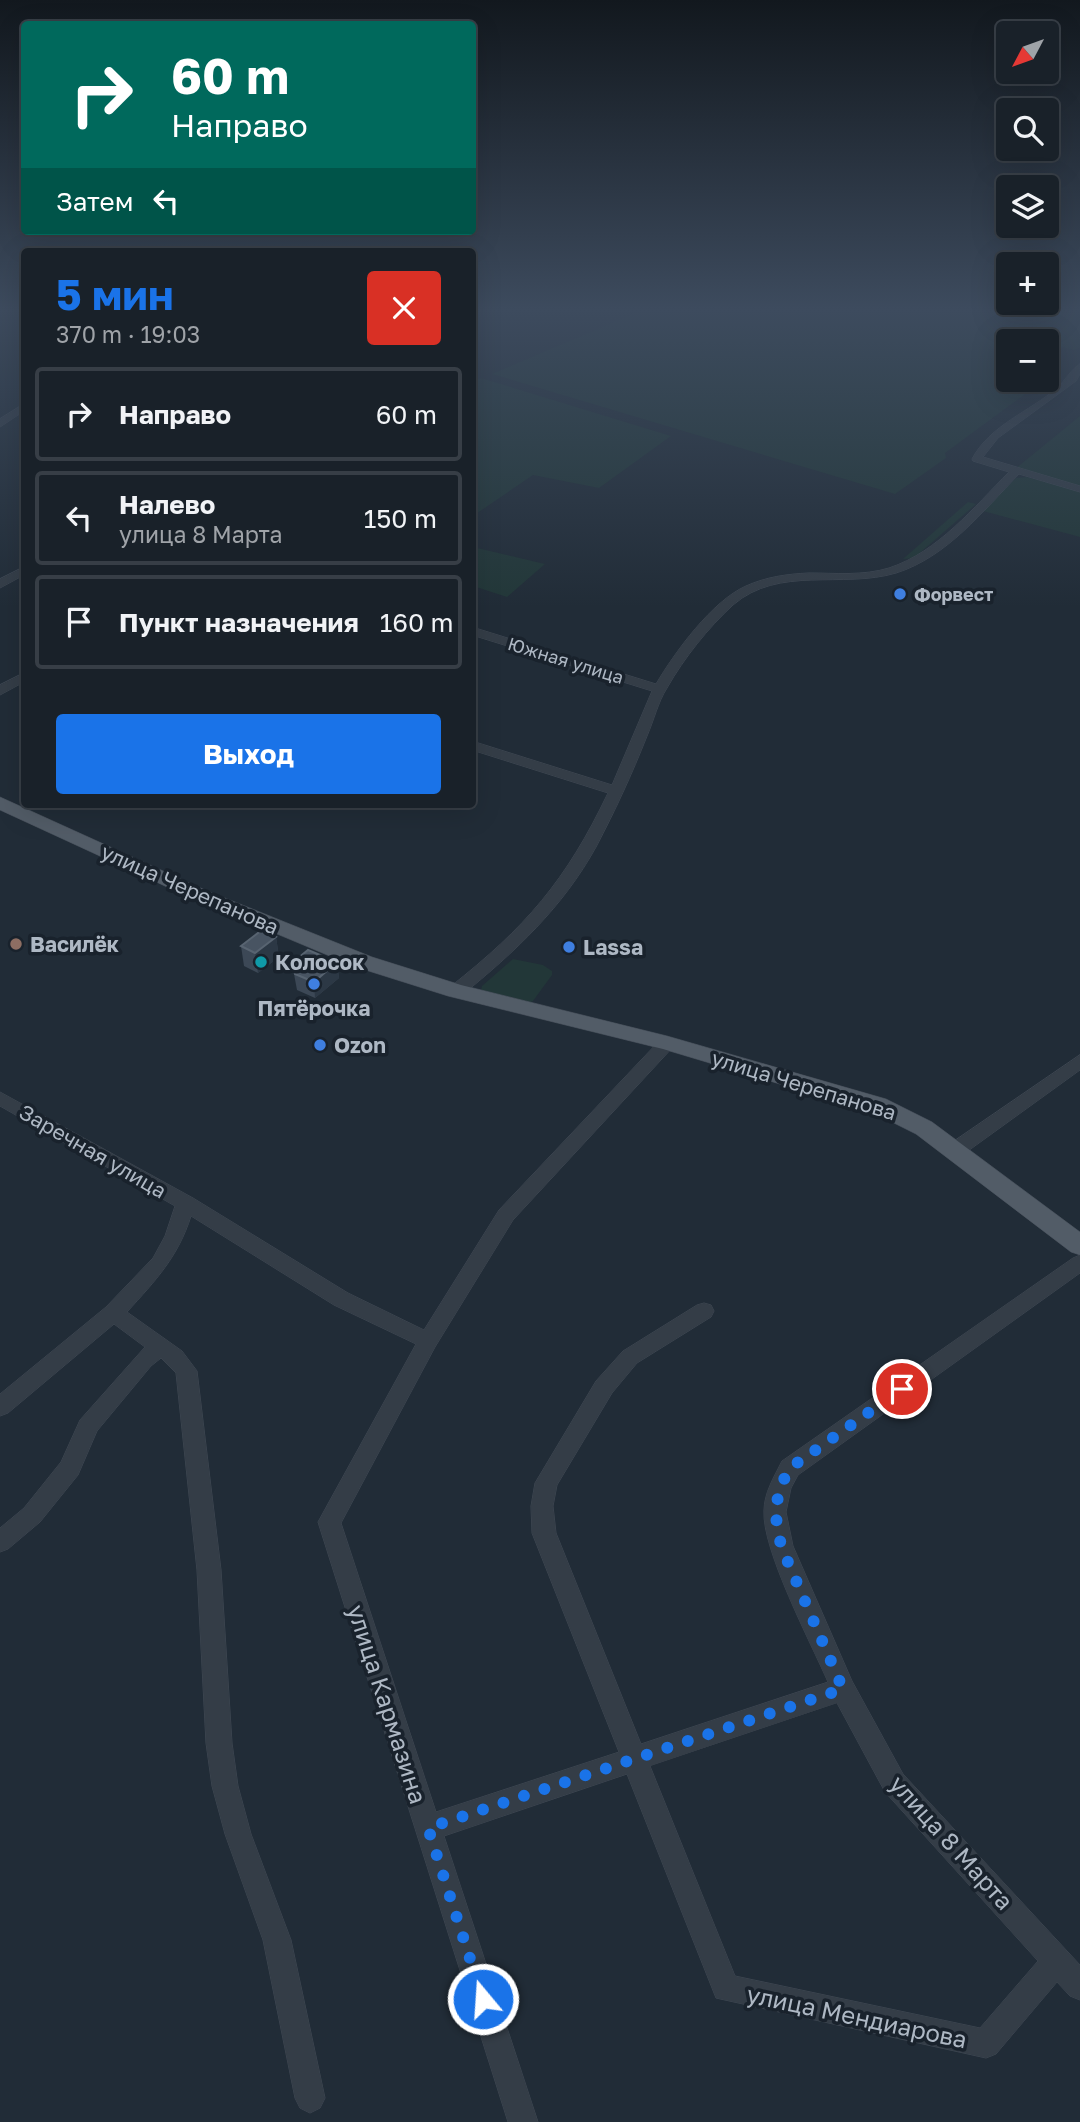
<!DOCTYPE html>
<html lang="ru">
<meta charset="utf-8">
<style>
body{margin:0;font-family:"Golos Text",sans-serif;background:#262e35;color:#f1f3f6;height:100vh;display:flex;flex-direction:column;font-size:26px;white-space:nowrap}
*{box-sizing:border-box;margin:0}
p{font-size:23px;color:#9fa3a8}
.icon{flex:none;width:38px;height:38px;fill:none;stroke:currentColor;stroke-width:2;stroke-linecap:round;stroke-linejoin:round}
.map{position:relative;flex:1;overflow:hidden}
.drawer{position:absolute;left:21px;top:248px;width:455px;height:560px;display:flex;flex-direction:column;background:#192129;border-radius:7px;box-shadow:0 7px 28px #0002,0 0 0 2px #373e46}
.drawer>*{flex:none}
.hud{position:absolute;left:21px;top:21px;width:455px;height:214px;border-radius:7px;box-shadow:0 7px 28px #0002,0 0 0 2px #373e46;background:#00695c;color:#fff;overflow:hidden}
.needle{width:46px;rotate:229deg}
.fabs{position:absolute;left:996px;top:21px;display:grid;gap:14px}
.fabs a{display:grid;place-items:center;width:63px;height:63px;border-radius:7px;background:#192129;box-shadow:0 7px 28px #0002,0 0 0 2px #373e46;font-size:35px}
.pin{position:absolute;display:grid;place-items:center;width:60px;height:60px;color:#fff;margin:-30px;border:4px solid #fff;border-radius:50%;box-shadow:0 2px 7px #0007}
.me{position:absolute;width:77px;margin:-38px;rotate:342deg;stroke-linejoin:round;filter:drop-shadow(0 0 5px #0008)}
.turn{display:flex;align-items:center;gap:24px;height:147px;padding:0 35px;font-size:32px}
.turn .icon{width:91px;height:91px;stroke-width:2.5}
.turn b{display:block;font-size:49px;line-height:60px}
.then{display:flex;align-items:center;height:66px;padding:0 35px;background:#0003;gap:14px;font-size:26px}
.round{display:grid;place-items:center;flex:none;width:74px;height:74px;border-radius:7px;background:#262e35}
.head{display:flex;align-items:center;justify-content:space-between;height:119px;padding:0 35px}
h1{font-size:42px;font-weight:700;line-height:52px;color:#1a73e8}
.button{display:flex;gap:14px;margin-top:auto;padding:14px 35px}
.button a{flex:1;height:80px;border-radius:7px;background:#1a73e8;color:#fff;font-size:28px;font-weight:700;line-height:80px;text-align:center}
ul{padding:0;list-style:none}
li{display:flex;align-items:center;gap:21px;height:94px;margin:0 14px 10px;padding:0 21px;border:4px solid #373e46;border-radius:7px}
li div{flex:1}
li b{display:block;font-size:26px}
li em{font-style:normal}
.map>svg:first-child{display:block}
</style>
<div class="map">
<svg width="1080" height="2122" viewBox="0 0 1080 2122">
<rect width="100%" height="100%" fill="#212c37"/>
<!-- green -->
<g fill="#223738">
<path d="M642 310H1080V348L1073 350 1063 347 1047 353 1046 341H1008V380H1044L945 453 946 458 895 494 492 374Z"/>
<path d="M481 378 671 436 599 488 533 475 473 516V382Z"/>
<path d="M1080 416V487L1014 470Z"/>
<path d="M1027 477 1080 491V537L983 511 1016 478Z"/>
<path d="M968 502 976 504 914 558 903 559Z"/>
<path d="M473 547 545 564 507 597 473 586Z"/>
<path d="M513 959 543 965 552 971V975L533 1001 527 1004 481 990 482 986Z"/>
</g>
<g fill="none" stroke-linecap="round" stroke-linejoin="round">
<defs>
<g id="minor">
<path d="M1080 364V374L1076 381 998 438 983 457 1080 486V492L1019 474C983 511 947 557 896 573 842 589 779 565 733 605 708 628 684 658 667 688 658 702 654 720 647 736 632 774 615 811 596 847 563 907 515 952 462 995H450L448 991 450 987C526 927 566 881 608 793L472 750V741L612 785 652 691 472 635V627L656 684C675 652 712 601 746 586 766 577 787 574 809 573 835 573 863 576 889 568 938 552 974 507 1009 472L973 461 972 459C990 425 1029 412 1057 388 1065 381 1071 369 1080 364Z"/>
<path d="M24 404V411L0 427V419Z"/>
<path d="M24 567V575L0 588V579Z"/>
<path d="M24 673V682L0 695V685Z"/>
<path d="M667 1037 673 1039 676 1043 673 1047 513 1220 435 1347 341 1523 436 1812 619 1752 532 1533 531 1506 535 1483 596 1381 623 1351 697 1305 704 1303 711 1305 714 1311 711 1317 637 1363 612 1393 557 1485 553 1506 556 1533 641 1744 828 1682C811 1643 762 1550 764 1511 764 1493 774 1477 782 1461L1073 1258 1080 1255V1273L798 1475 791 1488 786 1512 793 1546 852 1681 903 1774 1080 1965V2000L1070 1996 1057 1982 996 2054 986 2058 716 1998 627 1774 444 1836 538 2122H508L318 1522 416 1344 334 1305 191 1216C178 1257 156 1280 127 1312L182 1351 197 1371 221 1570 232 1743 238 1786 251 1834 291 1940 325 2098 320 2108 310 2113 300 2108 295 2098 263 1940 225 1834 212 1786 206 1743 197 1570 176 1373 161 1358 151 1366 97 1431 78 1475 40 1522 8 1549 0 1552V1528L24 1508 61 1462 80 1420 145 1347 114 1324 8 1413 0 1416V1394L106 1307 153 1258 165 1236 175 1206 0 1106V1092L193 1198 348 1293 424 1330 499 1210 661 1039ZM837 1703 885 1792 1038 1961 980 2028 735 1976 650 1766Z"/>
<path d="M1080 1055V1070L961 1156H947L945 1151 947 1146Z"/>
</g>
<path id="major" d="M0 797 205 890 372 957 461 985 667 1036 886 1099 932 1122 1080 1232V1255L1071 1252 916 1134 870 1111 663 1049 448 996 356 967 191 898 0 810Z"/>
</defs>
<!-- minor casing -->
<use href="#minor" stroke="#404954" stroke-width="1"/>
<!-- major casing -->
<use href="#major" stroke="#404954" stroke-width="1"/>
<!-- minor -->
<use href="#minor" fill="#343d47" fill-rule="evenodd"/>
<!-- major -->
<use href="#major" fill="#525c67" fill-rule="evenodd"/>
</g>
<!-- wall -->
<g fill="#3c4856">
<path d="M276 937 279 957 258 973 244 966 241 946Z"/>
<path d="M337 962 339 978 315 998 297 990 292 963Z"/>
</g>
<!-- shaded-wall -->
<g fill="#2c3845">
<path d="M276 937 279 957 258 973 255 953Z"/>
<path d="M337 962 339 978 315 998 314 982Z"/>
</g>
<!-- building -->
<g fill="#485462" stroke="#586471" stroke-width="2">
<path d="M262 930 276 937 255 953 241 946Z"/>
<path d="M308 950 337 962 314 982 295 974 292 963Z"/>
</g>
<!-- sky -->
<linearGradient id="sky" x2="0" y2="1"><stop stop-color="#12181e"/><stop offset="0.51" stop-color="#3d4b5e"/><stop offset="1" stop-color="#3d4b5e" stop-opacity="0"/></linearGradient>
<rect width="1080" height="607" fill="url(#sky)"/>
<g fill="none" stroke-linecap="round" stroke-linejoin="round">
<!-- route -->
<path stroke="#1a73e8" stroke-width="12" stroke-dasharray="0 21.6" d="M483 1999 428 1828 843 1689 781 1546 775 1512 780 1487 790 1468 902 1389"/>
</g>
<!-- markers -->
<g fill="#3f7fe0" stroke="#19222c" stroke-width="2.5">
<circle cx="900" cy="594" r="7"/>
<circle cx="569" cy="947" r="7"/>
<circle cx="314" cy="984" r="7"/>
<circle cx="320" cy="1045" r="7"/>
</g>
<circle fill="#8d6e63" stroke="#19222c" stroke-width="2.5" cx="16" cy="944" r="7"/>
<circle fill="#0f9aa8" stroke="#19222c" stroke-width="2.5" cx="261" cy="962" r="7"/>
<g text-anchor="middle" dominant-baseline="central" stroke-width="7" stroke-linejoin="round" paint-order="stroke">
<!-- far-poi labels -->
<g font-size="18" font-weight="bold" fill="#aeb8c4" stroke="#19222c" text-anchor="start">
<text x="914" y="594">Форвест</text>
</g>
<!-- far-street labels -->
<g font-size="18" fill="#aeb8c4" stroke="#19222c">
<text transform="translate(566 660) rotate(17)">Южная улица</text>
</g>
<!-- street labels -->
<g font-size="21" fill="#aeb8c4" stroke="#19222c">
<text transform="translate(190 889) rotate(24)">улица Черепанова</text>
<text transform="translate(804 1085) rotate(17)">улица Черепанова</text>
<text transform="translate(93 1151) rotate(30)">Заречная улица</text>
</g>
<!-- poi labels -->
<g font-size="21" font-weight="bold" fill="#aeb8c4" stroke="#19222c" text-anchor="start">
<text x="30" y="944">Василёк</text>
<text x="583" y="947">Lassa</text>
<text x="275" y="962">Колосок</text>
<text x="314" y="1008" text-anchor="middle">Пятёрочка</text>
<text x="334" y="1045">Ozon</text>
</g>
<!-- near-street labels -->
<g font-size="24" fill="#aeb8c4" stroke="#19222c">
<text transform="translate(388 1704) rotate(72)">улица Кармазина</text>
<text transform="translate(952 1842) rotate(48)">улица 8 Марта</text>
<text transform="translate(857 2016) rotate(12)">улица Мендиарова</text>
</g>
</g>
</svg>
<div class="fabs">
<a><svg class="needle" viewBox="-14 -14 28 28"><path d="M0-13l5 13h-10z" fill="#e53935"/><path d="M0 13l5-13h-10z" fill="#9fa3a8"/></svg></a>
<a><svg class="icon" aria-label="search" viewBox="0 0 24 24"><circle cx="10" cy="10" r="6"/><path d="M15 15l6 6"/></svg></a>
<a><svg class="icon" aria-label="layers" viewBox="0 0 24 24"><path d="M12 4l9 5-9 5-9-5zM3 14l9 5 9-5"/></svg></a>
<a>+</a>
<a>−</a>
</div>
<div class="pin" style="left:902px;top:1389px;background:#d93025"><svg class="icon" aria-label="arrive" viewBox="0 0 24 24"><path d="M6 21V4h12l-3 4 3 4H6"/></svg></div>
<svg class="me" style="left:483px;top:1999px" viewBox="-20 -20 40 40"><circle r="17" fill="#1a73e8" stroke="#fff" stroke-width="3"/><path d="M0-11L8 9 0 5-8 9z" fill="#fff"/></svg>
<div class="hud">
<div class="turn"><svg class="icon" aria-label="right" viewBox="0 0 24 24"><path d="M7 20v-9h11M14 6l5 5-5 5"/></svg><div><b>60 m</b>Направо</div></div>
<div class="then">Затем<svg class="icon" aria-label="left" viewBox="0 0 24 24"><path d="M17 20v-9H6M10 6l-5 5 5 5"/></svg></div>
</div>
<section class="drawer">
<div class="head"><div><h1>5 мин</h1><p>370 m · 19:03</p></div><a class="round" style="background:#d93025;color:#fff"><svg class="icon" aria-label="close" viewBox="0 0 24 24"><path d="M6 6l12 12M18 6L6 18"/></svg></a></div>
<ul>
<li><svg class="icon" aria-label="right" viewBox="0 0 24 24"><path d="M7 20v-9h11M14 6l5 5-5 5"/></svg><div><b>Направо</b></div><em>60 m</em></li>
<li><svg class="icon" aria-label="left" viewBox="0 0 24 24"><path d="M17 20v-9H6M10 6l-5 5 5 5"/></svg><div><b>Налево</b><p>улица 8 Марта</p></div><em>150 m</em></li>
<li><svg class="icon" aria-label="arrive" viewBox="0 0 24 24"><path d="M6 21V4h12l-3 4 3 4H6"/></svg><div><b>Пункт назначения</b></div><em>160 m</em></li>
</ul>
<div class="button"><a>Выход</a></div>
</section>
</div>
